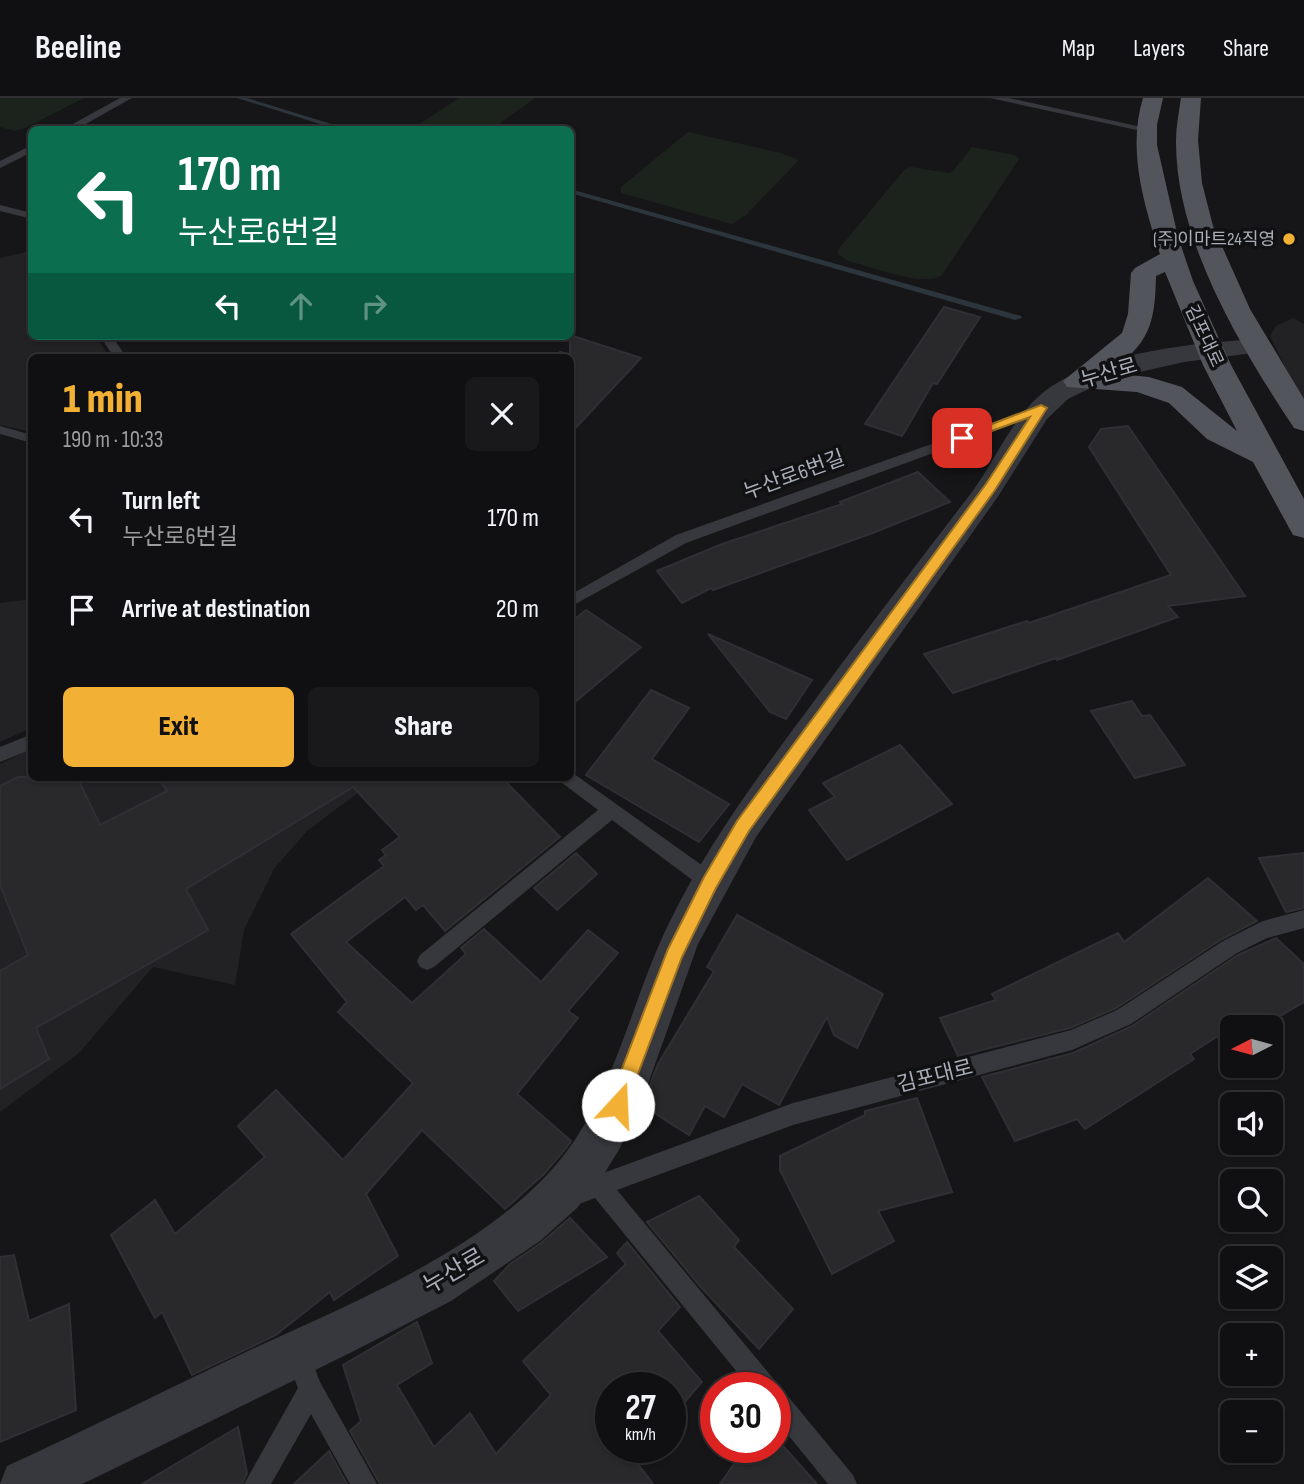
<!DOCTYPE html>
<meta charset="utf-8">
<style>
body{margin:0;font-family:"Sofia Sans Condensed","Noto Sans KR",sans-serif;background:#19191b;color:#f1f3f6;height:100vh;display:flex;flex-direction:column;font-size:26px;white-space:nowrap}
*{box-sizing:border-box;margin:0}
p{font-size:23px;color:#9c9d9f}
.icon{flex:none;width:38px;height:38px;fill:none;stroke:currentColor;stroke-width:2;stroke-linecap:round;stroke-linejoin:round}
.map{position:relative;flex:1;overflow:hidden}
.sheet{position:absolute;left:28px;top:256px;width:546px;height:427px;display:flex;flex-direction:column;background:#101012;border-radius:10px;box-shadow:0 2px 5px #0004,0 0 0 2px #303032}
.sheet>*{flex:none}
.guide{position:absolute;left:28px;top:28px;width:546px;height:214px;border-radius:10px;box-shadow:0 2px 5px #0004,0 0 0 2px #303032;background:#0b6e4f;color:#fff;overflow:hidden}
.needle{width:46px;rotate:264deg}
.controls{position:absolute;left:1220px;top:917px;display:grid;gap:14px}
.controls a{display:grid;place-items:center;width:63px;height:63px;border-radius:10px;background:#101012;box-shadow:0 2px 5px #0004,0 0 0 2px #303032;font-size:35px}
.speed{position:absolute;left:595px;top:1274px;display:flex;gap:14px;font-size:35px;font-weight:700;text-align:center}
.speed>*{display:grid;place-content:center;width:91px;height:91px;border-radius:50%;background:#101012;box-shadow:0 2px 5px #0004,0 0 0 2px #303032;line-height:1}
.speed small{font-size:18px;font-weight:400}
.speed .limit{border:10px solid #d22;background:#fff;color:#111}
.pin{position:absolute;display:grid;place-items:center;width:60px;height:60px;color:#fff;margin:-30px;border-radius:14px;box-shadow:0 4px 10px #0006}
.me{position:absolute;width:77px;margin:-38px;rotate:20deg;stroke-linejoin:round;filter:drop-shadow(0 0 5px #0008)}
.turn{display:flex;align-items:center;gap:24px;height:147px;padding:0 35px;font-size:32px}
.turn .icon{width:91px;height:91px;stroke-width:2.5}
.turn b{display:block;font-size:49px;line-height:60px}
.lanes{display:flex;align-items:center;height:66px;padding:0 35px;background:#0003;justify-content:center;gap:35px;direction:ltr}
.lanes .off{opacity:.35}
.round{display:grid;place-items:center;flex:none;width:74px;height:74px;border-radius:10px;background:#19191b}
.headline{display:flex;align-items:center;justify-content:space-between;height:119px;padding:0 35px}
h1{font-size:42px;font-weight:800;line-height:52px;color:#f2b134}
.primary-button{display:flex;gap:14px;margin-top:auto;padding:14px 35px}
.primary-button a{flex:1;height:80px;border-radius:10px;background:#f2b134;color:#111;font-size:28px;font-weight:800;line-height:80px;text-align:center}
.primary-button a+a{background:#19191b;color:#f1f3f6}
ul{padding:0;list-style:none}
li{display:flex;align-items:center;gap:21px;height:91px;padding:0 35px}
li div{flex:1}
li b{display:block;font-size:26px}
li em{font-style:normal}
header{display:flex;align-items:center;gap:42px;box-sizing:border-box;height:98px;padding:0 35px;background:#101012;border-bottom:2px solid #303032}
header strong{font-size:33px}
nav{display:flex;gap:38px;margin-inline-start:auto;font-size:24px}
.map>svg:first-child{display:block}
</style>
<header>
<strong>Beeline</strong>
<nav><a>Map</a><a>Layers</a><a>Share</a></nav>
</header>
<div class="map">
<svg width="1304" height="1386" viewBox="0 0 1304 1386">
<rect width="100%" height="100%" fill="#161618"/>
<!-- built -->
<g fill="#222225">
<path d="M31 153 32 238H96L109 259H32L31 334 0 327V160Z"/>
<path d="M1293 220 1304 226V307L1270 238 1276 228Z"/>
<path d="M31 501V630L0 644V505Z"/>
<path d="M31 651 32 679H379L307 733 274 771 244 832 235 887 153 869 79 955 0 1014V666Z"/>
</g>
<!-- green -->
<g fill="#1c231d">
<path d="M0 0H84L25 30 15 33 0 29Z"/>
<path d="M459 0H535L492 31H412Z"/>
<path d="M688 34 780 55 799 62 746 117 732 126 621 95V89Z"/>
<path d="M972 49 1015 57 1019 61 942 177C925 190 869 168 848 163L838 156V152L905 71 911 69 948 75 952 74Z"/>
</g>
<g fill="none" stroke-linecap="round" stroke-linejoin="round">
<!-- stream -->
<g fill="#2c353c" fill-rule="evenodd">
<path d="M237 0H247L351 32H339Z"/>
<path d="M570 91 1021 218 1022 220 1015 222 570 95Z"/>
</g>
</g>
<!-- building -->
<g fill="#29292c" stroke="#303034" stroke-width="2">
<path d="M944 209 980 219 937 286 933 285 902 338 865 326Z"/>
<path d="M570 237 641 260 570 336Z"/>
<path d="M1128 328 1245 498 1168 508 1178 519 1057 562 1056 560 953 595 924 556 1027 523 1029 525 1171 477 1089 349 1101 331Z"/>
<path d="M918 374 950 404 870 436 713 492 711 490 682 505 657 473 722 446 842 406 840 404Z"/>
<path d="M586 512 641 549 570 608V525Z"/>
<path d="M708 536 812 582 786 621 770 614Z"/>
<path d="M651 592 689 610 652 661 729 706 699 744 586 677Z"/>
<path d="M1132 603 1142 618 1150 617 1185 667 1135 680 1091 613Z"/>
<path d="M900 647 952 706 847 762 809 712 835 699 823 685Z"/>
<path d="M18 679H77L100 727 167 693 158 679H501L560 739 445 833 423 807 416 812 405 799 346 844 412 905 466 856 461 850 484 831 541 884 588 832 618 855 568 913 578 920 517 996 571 1043 567 1049 544 1076 505 1111 422 1032 366 1096 398 1158 334 1202 330 1194 276 1237 192 1277 162 1214 155 1220 111 1137 155 1102 175 1136 265 1059 238 1028 276 992 343 1062 413 985 338 914 347 904 291 836 384 768 379 762 386 757 382 752 400 739 353 689 186 791 208 832 36 930 49 961 0 991V873L28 857 0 787V688Z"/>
<path d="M576 755 597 776 557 812 534 790Z"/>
<path d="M1304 755V810L1286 814 1259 760Z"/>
<path d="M1208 780 1257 823 1222 841 1116 910 1070 930 958 958 940 920 996 902 992 896 1118 835 1124 844Z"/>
<path d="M737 817 883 896 857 950 834 937 827 919 779 1007 742 986 724 1019 705 1008 689 1037 642 1007 658 966 714 873 707 869Z"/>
<path d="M1276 840 1304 866V904L1261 929H1232L1190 956 1194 961 1085 1031 1077 1021 1015 1043 982 979 1073 955 1132 928 1238 857Z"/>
<path d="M917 1000 952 1094 878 1113 894 1143 832 1176 780 1072V1058L865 1017V1013Z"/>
<path d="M699 1098 739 1142 734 1149 793 1211 759 1251 699 1187 647 1124Z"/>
<path d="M570 1120 607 1159 518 1213 494 1183 510 1166 541 1145Z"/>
<path d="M627 1144 680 1209 658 1233 702 1284 670 1321V1290H611V1349H646L635 1362 653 1386H380L350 1333 361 1323 343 1267 417 1224 432 1265 397 1287 434 1349 470 1315 496 1356 551 1297 523 1263 626 1166 617 1155Z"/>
<path d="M14 1157 29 1223 69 1206 76 1312 0 1344V1159Z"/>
<path d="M238 1329 247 1375 242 1386H142Z"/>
<path d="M746 1349H784L817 1386H720Z"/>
<path d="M329 1353 347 1386H294Z"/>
</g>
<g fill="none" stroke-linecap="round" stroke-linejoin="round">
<!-- lane -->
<g fill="#37383d" fill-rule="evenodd">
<path d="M120 0H132L75 32H62Z"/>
<path d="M990 0H1009L1151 31 1146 34Z"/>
<path d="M32 47V54L0 70V63Z"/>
<path d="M0 107 32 115V121L0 113Z"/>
<path d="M100 238H112L126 259H114Z"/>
<path d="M560 253 564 254 565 259H552Z"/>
<path d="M1041 307 1046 308V314L686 445 570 509V497L676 437Z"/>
<path d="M0 328 32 337V345L0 336Z"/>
<path d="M32 636V651L0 664V649Z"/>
<path d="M570 673 717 778 719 784 717 790 710 792 703 790 612 722 434 869 427 872 420 869 417 863 420 857 598 712 561 684 558 679H570Z"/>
<path d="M1304 812V830L1267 840 1237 855 1131 926 1072 952 793 1027 617 1092 853 1377 857 1386H828L775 1321V1290H750L595 1100 571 1109 563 1106 560 1098 563 1090 571 1087 793 1005 1071 932 1117 912 1223 843 1263 823Z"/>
<path d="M297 1244 306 1247 320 1284 377 1386H350L311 1316 271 1386H244L298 1290 285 1256 288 1247Z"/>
</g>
<!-- street -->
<path fill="#37383d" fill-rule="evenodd" d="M1259 241 1268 243 1271 248 1268 253 1184 264 1109 281 1068 301 1047 321 997 400 756 739 698 846 648 986 620 1050 606 1073 577 1110 540 1143 451 1203 354 1253 99 1378 82 1386H0L7 1368C88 1331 168 1291 248 1253 348 1207 469 1158 546 1078 614 1007 628 908 670 823 707 748 756 681 806 614 860 540 916 467 972 394 998 359 1015 312 1052 288 1106 253 1196 245 1259 241Z"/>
<!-- primary -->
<g fill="#53555c" fill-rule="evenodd">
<path d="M1143 0H1163L1157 27V47L1178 139 1193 183 1231 267 1304 401V440L1293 437 1253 364 1207 341 1169 305 1137 294 1067 289 1063 283 1122 235 1128 216 1131 175 1135 170 1160 156C1144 107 1127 51 1143 0ZM1165 174 1203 267 1237 333 1182 289 1149 279 1108 275C1149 246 1155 227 1156 178Z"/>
<path d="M1181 0H1201L1198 42 1202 85 1213 128 1250 211 1304 301V333L1294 330C1241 250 1175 142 1176 42 1176 28 1179 14 1181 0Z"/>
</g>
</g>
<!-- route -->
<path fill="#f2b134" stroke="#9d7322" stroke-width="2" d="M1041 307 1047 310 995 392 749 733 716 790 682 859 624 1013 618 1016 611 1013 608 1007 668 851 704 779 737 723 986 386 1030 319 967 342H958L956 340Z"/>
<!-- markers -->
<circle fill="#f2b134" stroke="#111113" stroke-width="2.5" cx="1289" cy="141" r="7"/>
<g text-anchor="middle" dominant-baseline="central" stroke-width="7" stroke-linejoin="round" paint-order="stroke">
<!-- far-poi labels -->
<g font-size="18" fill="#a8adb8" stroke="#111113" text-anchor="end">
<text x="1275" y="141">(주)이마트24직영</text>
</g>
<!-- far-street labels -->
<g font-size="18" fill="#a8adb8" stroke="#111113">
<text transform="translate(1204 238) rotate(65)">김포대로</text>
</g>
<!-- street labels -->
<g font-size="21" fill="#a8adb8" stroke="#111113">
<text transform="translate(1109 275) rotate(-16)">누산로</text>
<text transform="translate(794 377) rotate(-20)">누산로6번길</text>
<text transform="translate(935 978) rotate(-14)">김포대로</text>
</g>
<!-- near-street labels -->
<g font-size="24" fill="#a8adb8" stroke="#111113">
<text transform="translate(454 1173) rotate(-30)">누산로</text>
</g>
</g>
</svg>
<div class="controls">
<a><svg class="needle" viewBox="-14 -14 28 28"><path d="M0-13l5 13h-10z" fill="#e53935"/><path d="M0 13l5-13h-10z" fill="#9c9d9f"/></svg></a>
<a><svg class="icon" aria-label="sound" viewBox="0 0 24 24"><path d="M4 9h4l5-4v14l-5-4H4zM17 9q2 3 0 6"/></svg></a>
<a><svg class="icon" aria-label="search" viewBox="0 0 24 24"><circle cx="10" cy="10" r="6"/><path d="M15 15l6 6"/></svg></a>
<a><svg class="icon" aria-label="layers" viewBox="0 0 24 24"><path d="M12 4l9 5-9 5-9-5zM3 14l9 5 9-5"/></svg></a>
<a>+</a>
<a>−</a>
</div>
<div class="speed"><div>27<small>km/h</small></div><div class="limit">30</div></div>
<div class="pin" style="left:962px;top:340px;background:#d93025"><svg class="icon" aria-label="arrive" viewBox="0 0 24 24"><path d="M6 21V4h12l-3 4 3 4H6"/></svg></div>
<svg class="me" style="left:618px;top:1007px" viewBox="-20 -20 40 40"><circle r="19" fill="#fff"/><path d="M0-13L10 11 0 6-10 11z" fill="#f2b134"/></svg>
<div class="guide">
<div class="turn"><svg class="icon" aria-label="left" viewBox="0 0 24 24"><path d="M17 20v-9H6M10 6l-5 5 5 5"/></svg><div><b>170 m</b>누산로6번길</div></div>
<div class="lanes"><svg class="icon" aria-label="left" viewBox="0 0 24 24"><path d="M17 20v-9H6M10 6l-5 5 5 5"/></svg><svg class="icon off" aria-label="ahead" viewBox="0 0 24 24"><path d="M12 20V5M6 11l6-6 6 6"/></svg><svg class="icon off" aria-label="right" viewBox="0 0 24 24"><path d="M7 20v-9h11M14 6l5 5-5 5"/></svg></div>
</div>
<section class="sheet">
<div class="headline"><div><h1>1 min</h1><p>190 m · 10:33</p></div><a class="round"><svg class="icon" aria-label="close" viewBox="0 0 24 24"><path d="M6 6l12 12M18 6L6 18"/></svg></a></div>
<ul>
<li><svg class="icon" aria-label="left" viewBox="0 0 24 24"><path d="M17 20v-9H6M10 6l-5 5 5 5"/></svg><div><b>Turn left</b><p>누산로6번길</p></div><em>170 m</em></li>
<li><svg class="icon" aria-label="arrive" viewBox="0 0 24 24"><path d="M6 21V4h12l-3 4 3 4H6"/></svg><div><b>Arrive at destination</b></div><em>20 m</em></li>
</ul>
<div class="primary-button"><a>Exit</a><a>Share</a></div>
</section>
</div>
